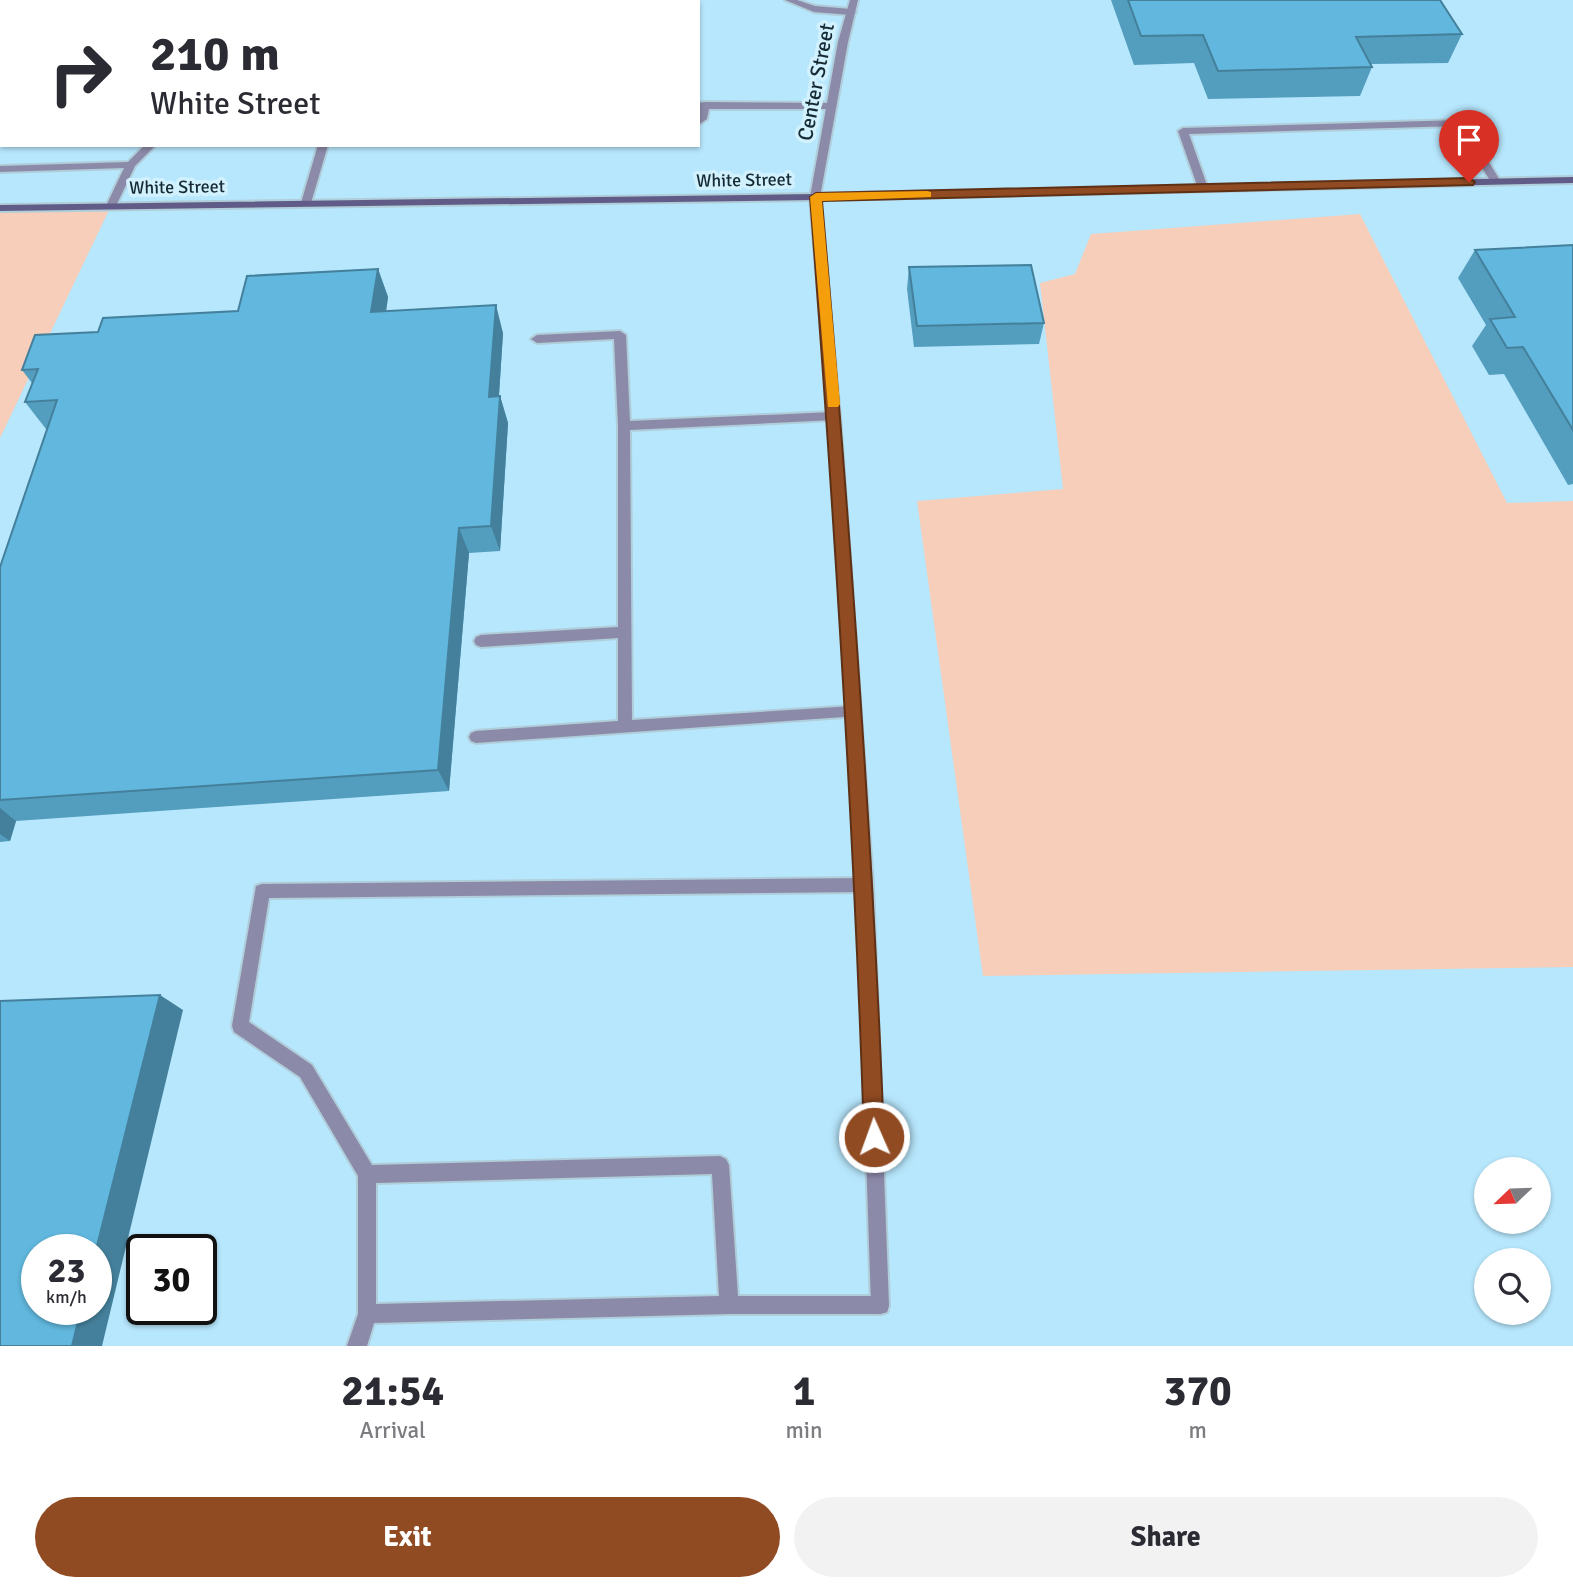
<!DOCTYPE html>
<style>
body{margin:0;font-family:Signika,sans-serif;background:#f2f2f3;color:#2b2b33;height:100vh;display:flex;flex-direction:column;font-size:26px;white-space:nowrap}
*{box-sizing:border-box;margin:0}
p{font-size:23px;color:#7c7c81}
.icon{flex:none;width:38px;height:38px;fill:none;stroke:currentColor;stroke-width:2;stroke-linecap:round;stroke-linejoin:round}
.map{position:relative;height:1346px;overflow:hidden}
.details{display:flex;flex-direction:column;background:#fff;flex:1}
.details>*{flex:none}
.hud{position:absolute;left:0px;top:0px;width:700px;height:147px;box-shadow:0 2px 5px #0004;background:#fff;color:#2b2b33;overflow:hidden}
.needle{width:46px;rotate:247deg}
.fabs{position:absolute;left:1474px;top:1157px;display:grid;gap:14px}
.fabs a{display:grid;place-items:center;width:77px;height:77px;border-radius:50%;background:#fff;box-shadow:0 2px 5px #0004;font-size:35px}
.speed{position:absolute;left:21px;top:1234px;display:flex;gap:14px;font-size:35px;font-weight:700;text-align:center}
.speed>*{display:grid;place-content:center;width:91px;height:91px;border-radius:50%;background:#fff;box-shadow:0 2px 5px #0004;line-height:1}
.speed small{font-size:18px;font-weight:400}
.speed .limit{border:4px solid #111;border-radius:10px;background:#fff;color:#111}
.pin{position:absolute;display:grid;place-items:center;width:60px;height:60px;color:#fff;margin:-72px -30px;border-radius:50% 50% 50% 0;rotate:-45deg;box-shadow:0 0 7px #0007}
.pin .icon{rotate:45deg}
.me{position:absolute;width:77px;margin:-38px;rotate:358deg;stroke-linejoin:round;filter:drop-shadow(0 0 5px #0008)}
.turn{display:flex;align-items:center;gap:24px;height:147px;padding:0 35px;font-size:32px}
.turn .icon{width:91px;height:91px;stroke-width:2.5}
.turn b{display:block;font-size:49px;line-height:60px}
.eta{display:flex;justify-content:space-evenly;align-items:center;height:119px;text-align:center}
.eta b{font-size:42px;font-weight:700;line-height:49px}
.button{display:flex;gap:14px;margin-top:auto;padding:14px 35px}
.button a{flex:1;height:80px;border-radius:42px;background:#914b22;color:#fff;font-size:28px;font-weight:700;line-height:80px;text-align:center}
.button a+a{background:#f2f2f3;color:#2b2b33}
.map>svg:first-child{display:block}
</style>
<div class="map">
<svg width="1573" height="1346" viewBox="0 0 1573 1346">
<rect width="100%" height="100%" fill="#d2f1ff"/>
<!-- built -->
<path fill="#b7e7fd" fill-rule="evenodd" d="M0 0H1573V1346H0ZM2 2H698V145H2ZM1486 1169H1538V1222H1486ZM37 1250H96V1309H37ZM142 1250H201V1309H142ZM1486 1260H1538V1312H1486Z"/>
<!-- green -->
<g fill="#f6ceb9">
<path d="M111 206 0 438V208Z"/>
<path d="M1360 214 1507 503 1573 501V967L983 976 917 501 1063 489 1040 283 1075 274 1091 234Z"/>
</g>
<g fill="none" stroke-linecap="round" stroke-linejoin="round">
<defs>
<g id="lane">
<path d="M276 0H284L275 2Z"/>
<path d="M785 0H797L815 6 851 9 856 12 851 15 814 12Z"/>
<rect x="0" y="51" width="2" height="6"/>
<path d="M705 102 832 103 837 106 832 109H709L707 119 698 125V103Z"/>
<path d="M1460 120 1465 123 1501 182 1500 184H1492L1457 126 1189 134 1208 188 1203 191 1198 188 1178 131 1183 128Z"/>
<path d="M145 145H156L135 166 116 206 111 209 106 206 124 168 0 172V166L128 162Z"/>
<path d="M318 145H328L311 203 306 206 301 203Z"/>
<path d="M620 331 626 335 630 421 834 412 840 416 834 420 630 430 632 720 853 706 858 708 860 712 858 716 476 743 471 741 469 737 471 733 476 731 618 721V638L481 647 476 645 474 641 476 637 481 635 618 627V426L614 339 537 343 531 339 537 335Z"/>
<path d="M865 878 871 880 873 885 871 890 865 892 269 898 249 1022 312 1065 372 1165 720 1156 726 1159 729 1165 738 1296H880L887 1298 889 1305 887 1312 880 1314H729L374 1323 367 1346H347L358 1314V1176L300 1077 234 1032 232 1026 256 886 262 884ZM712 1174 719 1296 376 1304V1183Z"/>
</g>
<path id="street" d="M850 0H858L848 42 820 197 840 416 873 885 889 1305 887 1312 880 1314 873 1312 871 1305 857 885 828 416 810 197 838 42Z"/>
<path id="secondary" d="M1573 177V183L815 200 0 211V205L815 194Z"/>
</defs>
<!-- lane casing -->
<use href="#lane" stroke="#b0cdda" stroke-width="4"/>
<!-- street casing -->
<use href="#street" stroke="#b0cdda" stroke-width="4"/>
<!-- secondary casing -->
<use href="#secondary" stroke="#b0cdda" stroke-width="4"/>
<!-- lane -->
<use href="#lane" fill="#8c8aa9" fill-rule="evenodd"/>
<!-- street -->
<use href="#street" fill="#8c8aa9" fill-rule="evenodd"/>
<!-- secondary -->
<use href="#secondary" fill="#615c87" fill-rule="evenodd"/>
</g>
<!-- wall -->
<g fill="#539dbe">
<path d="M0 0H125L123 2H2V28L0 27Z"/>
<path d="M1111 0H1440L1462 34 1448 63 1371 64 1372 67 1360 96 1208 99 1194 63 1134 65Z"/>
<path d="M1573 245V484L1568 485 1504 374 1489 375 1472 346 1486 325 1458 278 1475 250Z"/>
<path d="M909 267 1044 323 1039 344 914 347 907 289Z"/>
<path d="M378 269 388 297 386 311 503 333 499 396H500L508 423 500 551 469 553 449 791 16 821 10 841 0 842V567L48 429H46L25 402 32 383 22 370 98 332 238 311Z"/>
</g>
<!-- shaded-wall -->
<g fill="#44809b">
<path d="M88 0H125L123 2H86Z"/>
<path d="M378 269 388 297 382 340 371 312Z"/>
<path d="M496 305 503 333 497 424 489 397Z"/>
<path d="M500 396 508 423 500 551 491 526Z"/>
<path d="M459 528 469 553 449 791 438 770Z"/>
<path d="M0 808 16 821 10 841 0 834Z"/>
<path d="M160 995 183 1010 102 1346H72L81 1309H96V1250Z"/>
</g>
<!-- building -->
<g fill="#61b7dd" stroke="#44809b" stroke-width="2">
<path d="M0 0H88L86 2H13Z"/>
<path d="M340 0H677V2H363V0L340 1Z"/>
<path d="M1128 0H1440L1462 34 1356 37 1372 67 1218 71 1203 35 1141 36Z"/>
<path d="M1573 245V430L1523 347 1507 348 1490 319 1515 317 1475 250Z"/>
<path d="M1031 265 1044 323 917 326 909 267Z"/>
<path d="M378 269 371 312 496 305 489 397 500 396 491 526 459 528 438 770 0 800V567L57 400 25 402 38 369 22 370 35 335 98 332 103 318 238 311 247 276Z"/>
<path d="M160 995 96 1250H37V1309H81L72 1346H0V1001Z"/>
</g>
<!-- route -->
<path fill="#914b22" stroke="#5e3116" stroke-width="2" d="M1469 178 1475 182 1473 185 822 201C849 512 872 824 884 1137L881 1144 874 1147 867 1144 864 1137C854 823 834 510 810 197L816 193Z"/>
<!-- slow -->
<path fill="#f59e0b" d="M927 191 931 192V197L822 201 840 404 838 407H828L810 197 816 193Z"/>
<g text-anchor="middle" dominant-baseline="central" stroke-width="7" stroke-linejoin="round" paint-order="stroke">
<!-- far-street labels -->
<g font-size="18" fill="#162a33" stroke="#d2f1ff">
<text transform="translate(744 180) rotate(-1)">White Street</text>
<text transform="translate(177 187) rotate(-1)">White Street</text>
</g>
<!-- street labels -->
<g font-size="21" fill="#162a33" stroke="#d2f1ff">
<text transform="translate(816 82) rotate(-79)">Center Street</text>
</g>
</g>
</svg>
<div class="fabs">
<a><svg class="needle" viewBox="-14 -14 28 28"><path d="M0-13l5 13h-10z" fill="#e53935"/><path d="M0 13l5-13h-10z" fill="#7c7c81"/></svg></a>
<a><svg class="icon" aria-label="search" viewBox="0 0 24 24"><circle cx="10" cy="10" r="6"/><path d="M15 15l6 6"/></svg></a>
</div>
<div class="speed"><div>23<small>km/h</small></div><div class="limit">30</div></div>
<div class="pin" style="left:1469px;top:182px;background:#d93025"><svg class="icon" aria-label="arrive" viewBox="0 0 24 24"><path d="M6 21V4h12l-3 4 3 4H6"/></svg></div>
<svg class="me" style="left:874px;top:1137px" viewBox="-20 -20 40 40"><circle r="17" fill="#914b22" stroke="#fff" stroke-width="3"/><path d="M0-11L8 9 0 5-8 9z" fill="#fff"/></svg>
<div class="hud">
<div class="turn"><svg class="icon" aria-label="right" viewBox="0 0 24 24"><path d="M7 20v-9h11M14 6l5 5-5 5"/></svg><div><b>210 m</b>White Street</div></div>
</div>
</div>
<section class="details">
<div class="eta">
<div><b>21:54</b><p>Arrival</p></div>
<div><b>1</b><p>min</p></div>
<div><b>370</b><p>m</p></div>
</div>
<div class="button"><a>Exit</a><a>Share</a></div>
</section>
